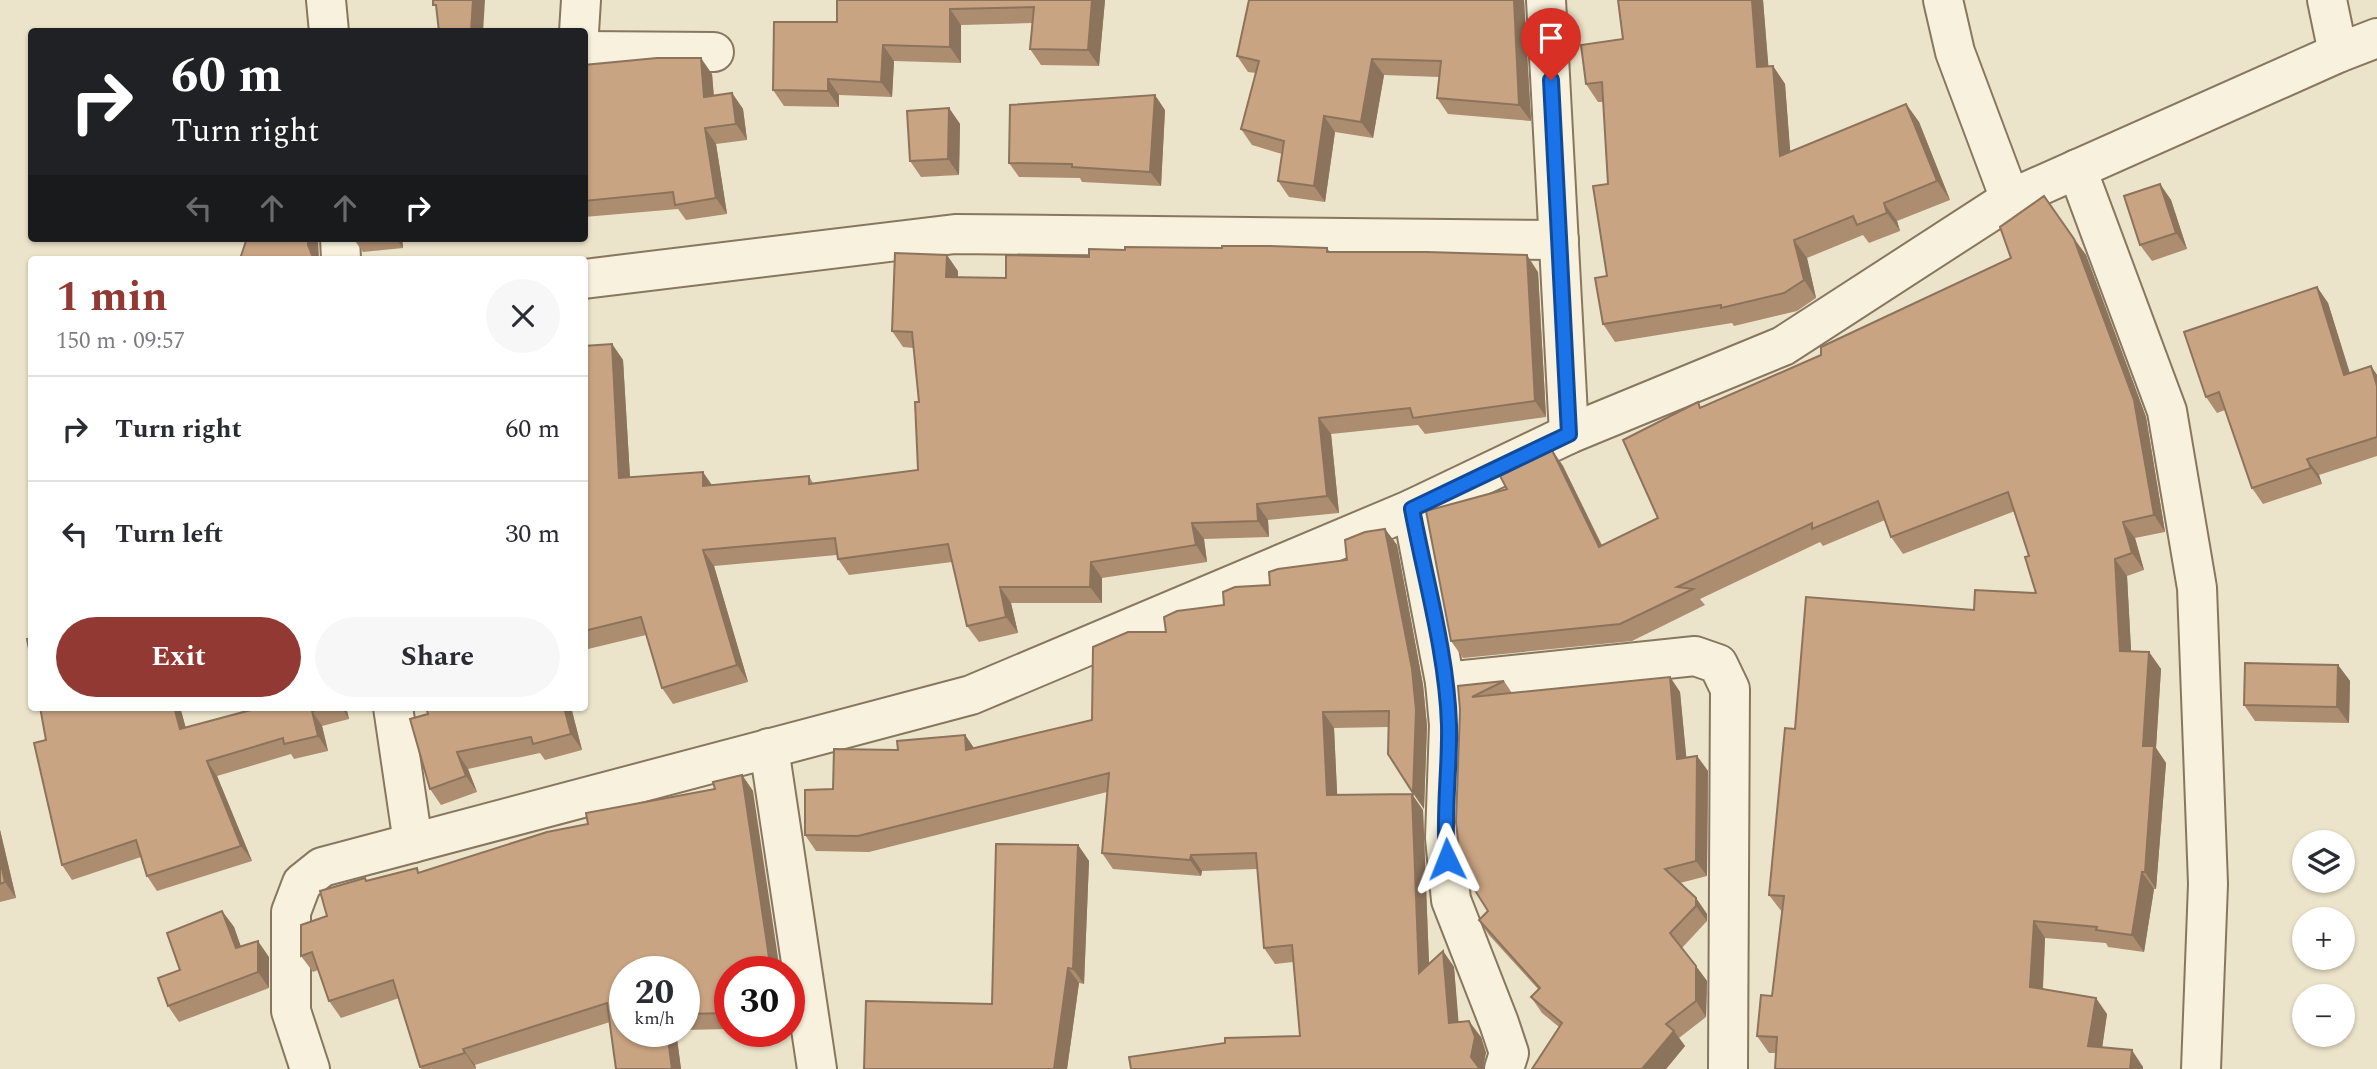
<!DOCTYPE html>
<meta charset="utf-8">
<style>
body{margin:0;font-family:Spectral,serif;background:#f7f7f7;color:#2b2b33;height:100vh;display:flex;flex-direction:column;font-size:26px;white-space:nowrap}
*{box-sizing:border-box;margin:0}
p{font-size:23px;color:#7c7c81}
.icon{flex:none;width:38px;height:38px;fill:none;stroke:currentColor;stroke-width:2;stroke-linecap:round;stroke-linejoin:round}
.map{position:relative;flex:1;overflow:hidden}
.details{position:absolute;left:28px;top:256px;width:560px;height:455px;display:flex;flex-direction:column;background:#fff;border-radius:7px;box-shadow:0 2px 5px #0004}
.details>*{flex:none}
.guide{position:absolute;left:28px;top:28px;width:560px;height:214px;border-radius:7px;box-shadow:0 2px 5px #0004;background:#202124;color:#fff;overflow:hidden}
.fabs{position:absolute;left:2292px;top:830px;display:grid;gap:14px}
.fabs a{display:grid;place-items:center;width:63px;height:63px;border-radius:50%;background:#fff;box-shadow:0 2px 5px #0004;font-size:35px}
.speed{position:absolute;left:609px;top:956px;display:flex;gap:14px;font-size:35px;font-weight:700;text-align:center}
.speed>*{display:grid;place-content:center;width:91px;height:91px;border-radius:50%;background:#fff;box-shadow:0 2px 5px #0004;line-height:1}
.speed small{font-size:18px;font-weight:400}
.speed .limit{border:10px solid #d22;background:#fff;color:#111}
.pin{position:absolute;display:grid;place-items:center;width:60px;height:60px;color:#fff;margin:-72px -30px;border-radius:50% 50% 50% 0;rotate:-45deg;box-shadow:0 0 7px #0007}
.pin .icon{rotate:45deg}
.me{position:absolute;width:77px;margin:-38px;rotate:358deg;stroke-linejoin:round;filter:drop-shadow(0 0 5px #0008)}
.turn{display:flex;align-items:center;gap:24px;height:147px;padding:0 28px;font-size:32px}
.turn .icon{width:91px;height:91px;stroke-width:2.5}
.turn b{display:block;font-size:49px;line-height:60px}
.lanes{display:flex;align-items:center;height:66px;padding:0 28px;background:#0003;justify-content:center;gap:35px;direction:ltr}
.lanes .off{opacity:.35}
.round{display:grid;place-items:center;flex:none;width:74px;height:74px;border-radius:37px;background:#f7f7f7}
.overview{display:flex;align-items:center;justify-content:space-between;height:119px;padding:0 28px}
h1{font-size:42px;font-weight:700;line-height:52px;color:#933933}
.cta{display:flex;gap:14px;margin-top:auto;padding:14px 28px}
.cta a{flex:1;height:80px;border-radius:42px;background:#933933;color:#fff;font-size:28px;font-weight:700;line-height:80px;text-align:center}
.cta a+a{background:#f7f7f7;color:#2b2b33}
ul{padding:0;list-style:none}
li{display:flex;align-items:center;gap:21px;height:105px;padding:0 28px;border-top:2px solid #e1e1e2}
li div{flex:1}
li b{display:block;font-size:26px}
li em{font-style:normal}
.map>svg:first-child{display:block}
</style>
<div class="map">
<svg width="2377" height="1069" viewBox="0 0 2377 1069">
<rect width="100%" height="100%" fill="#ece4ca"/>
<g fill="none" stroke-linecap="round" stroke-linejoin="round">
<defs>
<g id="minor">
<path d="M326 0 329 32"/>
<path d="M1546 0 1569 434"/>
<path d="M1943 0 1955 52 2010 199"/>
<path d="M2327 0 2338 53"/>
<path d="M579 32 581 0"/>
<path d="M584 51 714 52"/>
<path d="M2077 169 2167 411 2197 588 2208 884 2201 1069"/>
<path d="M340 238 341 259"/>
<path d="M584 279 955 234 1559 240"/>
<path d="M1412 509 1445 682 1449 725 1445 838 1451 900 1499 1023 1509 1053 1504 1069"/>
<path d="M1445 682 1695 656 1718 664 1730 689 1728 1069"/>
<path d="M393 707 413 843"/>
<path d="M769 748 817 1069"/>
<path d="M310 1069 291 1011V912L302 883 322 867 971 695 1412 509 1569 434 1783 346 2010 199 2338 53 2377 38"/>
</g>
</defs>
<!-- minor casing -->
<use href="#minor" stroke="#88775f" stroke-width="42"/>
<!-- minor -->
<use href="#minor" stroke="#f7f1dd" stroke-width="38"/>
</g>
<!-- wall -->
<g fill="#ac8d70">
<path d="M837 0H1105L1099 66 1041 65 1030 49 1032 23 961 25V63L894 61 892 97 839 95V107L784 106 773 90 837 22Z"/>
<path d="M1249 0H1524L1531 121 1448 114 1437 98 1439 77 1384 75 1373 138 1335 132 1325 202 1289 197 1278 181 1282 154 1252 145 1241 129 1256 73 1248 72 1237 56Z"/>
<path d="M1618 0H1763L1768 66H1773L1785 84 1790 152 1906 104 1919 122 1950 200 1897 221 1900 231 1869 243 1863 235 1807 258 1816 298 1797 311 1734 326 1732 323 1615 342 1603 324 1607 276 1608 184 1603 102H1598L1586 84 1623 39Z"/>
<path d="M584 65 712 74 714 96 732 93 743 109 747 140 716 144 727 214 686 220 678 209 584 217Z"/>
<path d="M949 108 960 124 959 175 921 177 910 161Z"/>
<path d="M1165 110 1161 186 1082 182 1080 178 1019 177 1009 163Z"/>
<path d="M2160 184 2171 200 2187 249 2152 261 2140 245Z"/>
<path d="M2044 196 2086 255 2146 417 2165 532 2135 538 2144 570 2127 576 2131 651 2149 652 2161 669 2156 748 2166 763 2156 889H2154L2144 952 2108 947 2106 943 2045 938 2043 989 2107 1014 2102 1047 2143 1067V1069H1775L1776 1053H1769L1757 1036 1772 996 1782 912 1769 895 1795 729 1974 610 2036 593 2029 556 2015 511 1903 554 1891 537 1885 520 1823 546 1820 542 1700 599 1705 605 1632 641 1463 658 1451 641 1507 489 1552 450 1563 466 1602 545 1658 518 1701 407 1821 355 2011 258Z"/>
<path d="M353 238H402L403 248 363 252Z"/>
<path d="M1222 248H1327L1330 252 1538 272 1546 417 1425 434 1418 425 1331 434 1339 513 1268 520 1269 537 1204 539 1207 562 1102 578V603H1011L1018 633 979 642 967 626 952 562 849 575 838 559 837 555 714 566 748 682 673 704 662 688 646 635 584 650V346L612 344 623 360 630 477 712 485 809 476 813 483 918 470 919 402 914 348 903 347 892 331 958 271V277L1006 278 1089 257 1125 250Z"/>
<path d="M2317 287 2328 303 2350 373 2371 366 2377 375V456L2319 475 2322 484 2263 504 2252 488 2225 410 2217 413 2206 397Z"/>
<path d="M1385 529 1397 545 1423 685 1427 726 1424 809 1413 793 1388 727 1334 728 1337 795 1423 810 1429 963 1443 951 1454 967 1458 1022 1481 1037 1486 1053 1300 1036 1293 962 1275 964 1264 948 1257 869 1202 871 1201 876 1113 869 1102 853 1107 792 869 852 816 851 805 835 833 789 898 750 965 735 974 748 1092 720 1166 632 1270 585 1347 560Z"/>
<path d="M2338 665 2350 681 2349 723 2255 721 2244 705Z"/>
<path d="M1670 677 1680 692 1686 757 1697 756 1708 771 1707 876 1680 883 1696 898 1707 914V921L1682 948 1707 981 1706 1017 1679 1038 1685 1046 1666 1069H1532L1559 1027 1542 1013 1531 997 1538 989 1489 935 1479 920 1488 911 1460 710 1458 686 1504 681 1512 693Z"/>
<path d="M180 707 186 728 262 707H346L349 719 322 726 328 751 294 759 291 754 217 776 252 861 157 891 147 876 141 857 72 880 62 865 46 740Z"/>
<path d="M426 707H571L582 750 545 760 540 753 468 769 477 792 441 805 430 789 428 714Z"/>
<path d="M742 775 753 791 730 971V1029L684 1030V971L625 1031H676L681 1069 610 1022 475 1065 476 1069H421L399 998 341 1018 329 1001 318 970 313 972 301 956 327 916 367 881 420 872 715 789Z"/>
<path d="M0 830 16 898 0 902Z"/>
<path d="M1078 845 1089 861 1084 984 1079 983 1067 1069H864L992 1004Z"/>
<path d="M222 911 234 927 241 947 269 957V988L179 1022 168 1006 180 970Z"/>
</g>
<!-- shaded-wall -->
<g fill="#8c735b">
<path d="M473 0H485L483 32H471Z"/>
<path d="M1092 0H1105L1099 66 1088 50Z"/>
<path d="M1514 0H1524L1531 121 1519 105Z"/>
<path d="M1752 0H1763L1770 85 1757 67Z"/>
<path d="M950 9 961 25V63L950 47Z"/>
<path d="M883 45 894 61 892 97 881 82Z"/>
<path d="M701 58 712 74 715 113 704 97Z"/>
<path d="M1372 59 1384 75 1373 138 1361 122Z"/>
<path d="M1773 66 1785 84 1792 174 1780 156Z"/>
<path d="M828 79 839 95V107L828 91Z"/>
<path d="M732 93 743 109 747 140 736 124Z"/>
<path d="M1155 95 1165 110 1161 186 1150 172Z"/>
<path d="M1906 104 1919 122 1950 200 1937 181Z"/>
<path d="M949 108 960 124 959 175 948 159Z"/>
<path d="M1324 116 1335 132 1325 202 1314 186Z"/>
<path d="M705 128 716 144 727 214 716 198Z"/>
<path d="M2160 184 2171 200 2187 249 2176 233Z"/>
<path d="M1884 203 1897 221 1900 231 1887 213Z"/>
<path d="M308 238H318L319 259H314L312 255 308 245Z"/>
<path d="M396 238H402L403 248Z"/>
<path d="M2074 239 2086 255 2146 417 2165 532 2154 515Z"/>
<path d="M1794 240 1807 258 1816 298 1804 280Z"/>
<path d="M947 255 958 271V293L946 277Z"/>
<path d="M1527 255 1538 272 1546 417 1535 401Z"/>
<path d="M2317 287 2328 303 2355 391 2344 375Z"/>
<path d="M612 344 623 360 631 494 619 478Z"/>
<path d="M2371 366 2377 375V386Z"/>
<path d="M1319 418 1331 434 1339 513 1327 496Z"/>
<path d="M1552 450 1563 466 1610 563 1599 547Z"/>
<path d="M2307 459 2319 475 2322 484 2311 468Z"/>
<path d="M703 472 714 488 703 486Z"/>
<path d="M1257 504 1268 520 1269 537 1258 521Z"/>
<path d="M2123 522 2135 538 2144 570 2132 553Z"/>
<path d="M1192 523 1204 539 1207 562 1196 545Z"/>
<path d="M1385 529 1397 545 1423 685 1427 726 1424 809 1413 793Z"/>
<path d="M703 550 714 566 748 682 737 665Z"/>
<path d="M2115 559 2127 576 2132 667 2120 651Z"/>
<path d="M1091 562 1102 578V603L1090 587Z"/>
<path d="M1000 587 1011 603 1018 633 1006 617Z"/>
<path d="M2149 652 2161 669 2156 748 2166 763 2156 889 2145 872 2143 746Z"/>
<path d="M2338 665 2350 681 2349 723 2337 707Z"/>
<path d="M1670 677 1680 692 1688 774 1677 759Z"/>
<path d="M174 707H180L190 744 180 729Z"/>
<path d="M341 707H346L349 719Z"/>
<path d="M564 707H571L582 750 571 734Z"/>
<path d="M312 711 322 726 328 751 318 736Z"/>
<path d="M1323 712 1334 728 1338 811 1327 795Z"/>
<path d="M965 735 976 751 966 750Z"/>
<path d="M457 752 468 769 477 792 466 776Z"/>
<path d="M1697 756 1708 771 1707 876 1696 861Z"/>
<path d="M207 761 217 776 252 861 241 846Z"/>
<path d="M742 775 753 791 780 971H771Z"/>
<path d="M1412 794 1423 810 1430 989 1419 973Z"/>
<path d="M0 830 16 898 5 882 0 860Z"/>
<path d="M1078 845 1089 861 1084 984 1073 969Z"/>
<path d="M1191 855 1202 871 1201 876 1190 860Z"/>
<path d="M2142 872 2154 889 2144 952 2132 935Z"/>
<path d="M1696 898 1707 914V921L1696 906Z"/>
<path d="M222 911 234 927 247 964 236 948Z"/>
<path d="M2034 921 2045 938 2042 1004 2030 987Z"/>
<path d="M258 941 269 957V988L258 972Z"/>
<path d="M1443 951 1454 967 1460 1039 1449 1023Z"/>
<path d="M1696 966 1707 981 1706 1017 1696 1001Z"/>
<path d="M1068 968 1079 983 1067 1069H1054Z"/>
<path d="M2096 998 2107 1014 2100 1063 2088 1046Z"/>
<path d="M1469 1021 1481 1037 1486 1053 1483 1069H1480L1471 1057Z"/>
<path d="M667 1031H676L681 1069H672Z"/>
<path d="M1674 1031 1685 1046 1666 1069H1642Z"/>
<path d="M463 1049 475 1065 476 1069 465 1053Z"/>
<path d="M2132 1050 2143 1067V1069H2130Z"/>
</g>
<!-- building -->
<g fill="#c8a482" stroke="#8c735b" stroke-width="2">
<path d="M433 0H473L471 32H439L436 5H433Z"/>
<path d="M837 0H1092L1088 50 1030 49 1034 7 950 9V47L883 45 881 82 828 79V91L773 90 774 22H837Z"/>
<path d="M1249 0H1514L1519 105 1437 98 1441 61 1372 59 1361 122 1324 116 1314 186 1278 181 1284 141 1241 129 1259 61 1237 56Z"/>
<path d="M1618 0H1752L1757 67 1773 66 1780 156 1906 104 1937 181 1884 203 1887 213 1857 225 1853 216 1794 240 1804 280 1784 293 1721 308V305L1603 324 1595 278 1607 276 1593 186 1608 184 1602 82 1586 84 1581 45 1623 39Z"/>
<path d="M657 58H701L704 97 732 93 736 124 705 128 716 198 675 205 673 192 584 201V65Z"/>
<path d="M1155 95 1150 172 1072 167V164L1009 163 1010 105Z"/>
<path d="M949 108 948 159 910 161 907 111Z"/>
<path d="M2160 184 2176 233 2140 245 2124 196Z"/>
<path d="M2044 196 2074 239 2134 400 2154 515 2123 522 2132 553 2115 559 2120 651 2149 652 2143 746H2154L2145 872H2142L2132 935 2096 930 2097 927 2034 921 2030 987 2096 998 2088 1046 2132 1050 2130 1069H1775L1777 1037 1757 1036 1761 995 1772 996 1784 896 1769 895 1785 728 1795 729 1806 597 1974 610 1975 590 2036 593 2025 557 2029 556 2008 492 1891 537 1878 501 1812 529V523L1677 587 1693 589 1620 624 1451 641 1426 511 1507 489 1500 476 1552 450 1599 547 1658 518 1623 440 1698 402 1700 408 1821 355V347L2011 258 2000 227Z"/>
<path d="M247 238H308V245L312 255 316 259H240Z"/>
<path d="M1222 246H1269L1327 248V252H1427L1527 255 1535 401 1413 418 1410 408 1319 418 1327 496 1257 504 1258 521 1192 523 1196 545 1091 562 1090 587H1000L1006 617 967 626 948 544 838 559 835 538 703 550 737 665 662 688 641 617 584 631V346L612 344 619 478 703 472V486L809 476V484L918 470 915 402H919L912 332 892 331 895 253 947 255 946 277 1006 278V255L1089 257V249L1125 250V247L1222 248Z"/>
<path d="M2317 287 2344 375 2371 366 2377 386V437L2307 459 2311 468 2252 488 2219 392 2206 397 2184 332Z"/>
<path d="M1385 529 1412 669 1416 710 1413 793 1388 754 1389 711 1323 712 1327 795 1412 794 1419 973 1443 951 1449 1023 1469 1021 1475 1037 1471 1057 1480 1069H1131L1129 1057 1225 1043V1038L1300 1036 1292 945 1264 948 1256 853 1191 855 1190 860 1102 853 1109 773 858 836 805 835V790L833 789 834 749 898 750 897 741 965 735 966 750 1092 720 1093 647 1128 632H1166L1164 617 1177 611 1224 605 1223 592 1235 587 1270 585 1269 572 1278 569 1347 560 1345 540 1365 532Z"/>
<path d="M32 638V664L27 639Z"/>
<path d="M2245 663 2338 665 2337 707 2244 705Z"/>
<path d="M1670 677 1677 759 1697 756 1696 861 1665 869 1696 898V906L1670 933 1696 966V1001L1666 1024 1674 1031 1642 1069H1532L1562 1023 1531 997 1540 988 1479 920 1488 911 1461 868 1456 822 1460 710 1458 686 1504 681 1472 697Z"/>
<path d="M40 707H174L180 729 262 707H327L312 711 318 736 284 744 283 738 207 761 241 846 147 876 136 840 62 865 34 743 46 740Z"/>
<path d="M426 707H564L571 734 533 744 531 737 457 752 466 776 430 789 410 719 428 714Z"/>
<path d="M742 775 771 971H730V1013L684 1014V971H625V1031H667L672 1069H616L607 1003 463 1049 465 1053 420 1067 393 980 329 1001 312 952 301 956V925L327 916 320 891 365 878 366 881 417 868 418 873 547 832 588 824 586 813 715 789 713 782Z"/>
<path d="M996 844 1078 845 1073 969 1068 968 1054 1069H864L866 1001 992 1004Z"/>
<path d="M0 860 5 882 0 884Z"/>
<path d="M222 911 236 948 258 941V972L168 1006 158 978 180 970 167 933Z"/>
</g>
<g fill="none" stroke-linecap="round" stroke-linejoin="round">
<defs>
<path id="route" d="M1447 859C1443 814 1450 769 1449 725 1447 655 1425 578 1412 509L1569 434 1551 80"/>
</defs>
<!-- route casing -->
<use href="#route" stroke="#114b97" stroke-width="18"/>
<!-- route -->
<use href="#route" stroke="#1a73e8" stroke-width="12"/>
</g>
</svg>
<div class="fabs">
<a><svg class="icon" aria-label="layers" viewBox="0 0 24 24"><path d="M12 4l9 5-9 5-9-5zM3 14l9 5 9-5"/></svg></a>
<a>+</a>
<a>−</a>
</div>
<div class="speed"><div>20<small>km/h</small></div><div class="limit">30</div></div>
<div class="pin" style="left:1551px;top:80px;background:#d93025"><svg class="icon" aria-label="arrive" viewBox="0 0 24 24"><path d="M6 21V4h12l-3 4 3 4H6"/></svg></div>
<svg class="me" style="left:1447px;top:859px" viewBox="-20 -20 40 40"><path d="M0-17L14 15 0 8-14 15z" fill="#1a73e8" stroke="#fff" stroke-width="4"/></svg>
<div class="guide">
<div class="turn"><svg class="icon" aria-label="right" viewBox="0 0 24 24"><path d="M7 20v-9h11M14 6l5 5-5 5"/></svg><div><b>60 m</b>Turn right</div></div>
<div class="lanes"><svg class="icon off" aria-label="left" viewBox="0 0 24 24"><path d="M17 20v-9H6M10 6l-5 5 5 5"/></svg><svg class="icon off" aria-label="ahead" viewBox="0 0 24 24"><path d="M12 20V5M6 11l6-6 6 6"/></svg><svg class="icon off" aria-label="ahead" viewBox="0 0 24 24"><path d="M12 20V5M6 11l6-6 6 6"/></svg><svg class="icon" aria-label="right" viewBox="0 0 24 24"><path d="M7 20v-9h11M14 6l5 5-5 5"/></svg></div>
</div>
<section class="details">
<div class="overview"><div><h1>1 min</h1><p>150 m · 09:57</p></div><a class="round"><svg class="icon" aria-label="close" viewBox="0 0 24 24"><path d="M6 6l12 12M18 6L6 18"/></svg></a></div>
<ul>
<li><svg class="icon" aria-label="right" viewBox="0 0 24 24"><path d="M7 20v-9h11M14 6l5 5-5 5"/></svg><div><b>Turn right</b></div><em>60 m</em></li>
<li><svg class="icon" aria-label="left" viewBox="0 0 24 24"><path d="M17 20v-9H6M10 6l-5 5 5 5"/></svg><div><b>Turn left</b></div><em>30 m</em></li>
</ul>
<div class="cta"><a>Exit</a><a>Share</a></div>
</section>
</div>
